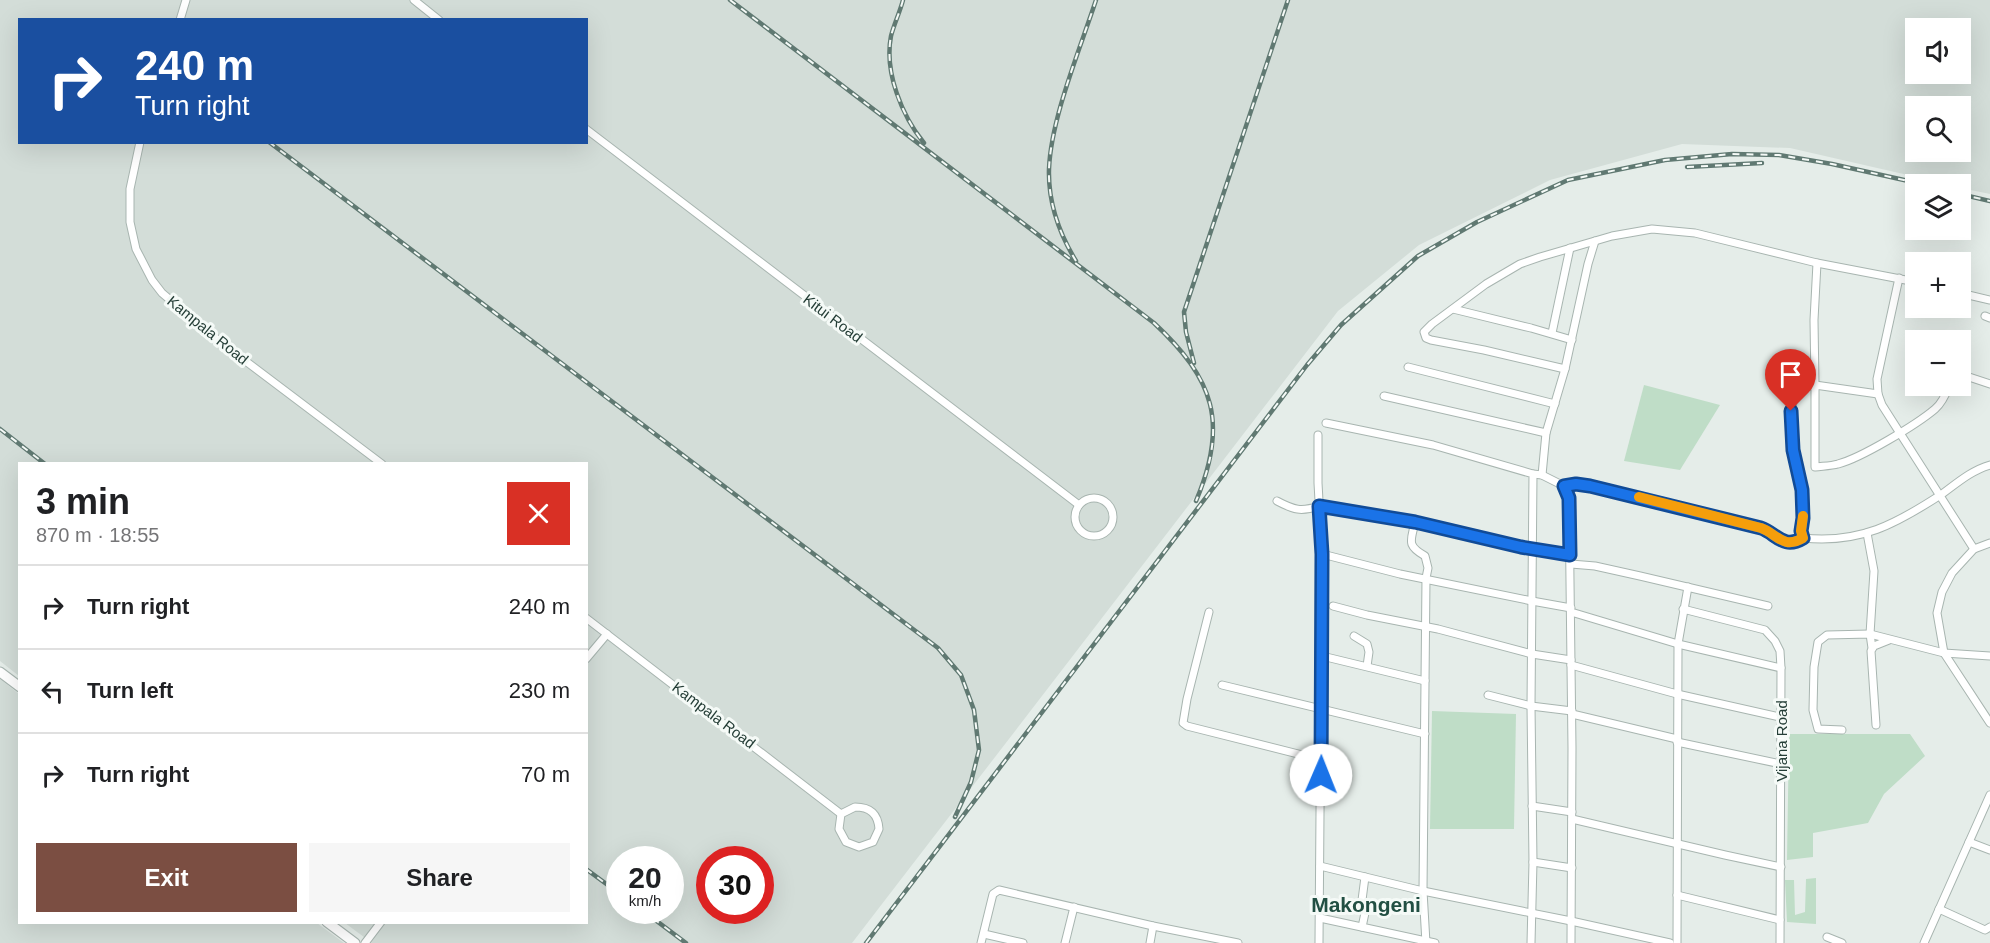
<!DOCTYPE html>
<meta charset="utf-8">
<style>
body{margin:0;font-family:Helvetica,sans-serif;background:#f6f6f6;color:#202124;height:100vh;display:flex;flex-direction:column;font-size:22px;white-space:nowrap}
*{box-sizing:border-box;margin:0}
p{font-size:20px;color:#757577}
.icon{flex:none;width:33px;height:33px;fill:none;stroke:currentColor;stroke-width:2;stroke-linecap:round;stroke-linejoin:round}
.map{position:relative;flex:1;overflow:hidden}
.panel{position:absolute;left:18px;top:462px;width:570px;height:462px;display:flex;flex-direction:column;background:#fff;border-radius:0px;box-shadow:0 6px 24px #0002}
.panel>*{flex:none}
.banner{position:absolute;left:18px;top:18px;width:570px;height:126px;border-radius:0px;box-shadow:0 6px 24px #0002;background:#1a4fa0;color:#fff;overflow:hidden}
.tools{position:absolute;left:1905px;top:18px;display:grid;gap:12px}
.tools a{display:grid;place-items:center;width:66px;height:66px;border-radius:0px;background:#fff;box-shadow:0 6px 24px #0002;font-size:30px}
.speed{position:absolute;left:606px;top:846px;display:flex;gap:12px;font-size:30px;font-weight:700;text-align:center}
.speed>*{display:grid;place-content:center;width:78px;height:78px;border-radius:50%;background:#fff;box-shadow:0 6px 24px #0002;line-height:1}
.speed small{font-size:15px;font-weight:400}
.speed .limit{border:9px solid #d22;background:#fff;color:#111}
.pin{position:absolute;display:grid;place-items:center;width:51px;height:51px;color:#fff;margin:-62px -26px;border-radius:50% 50% 50% 0;rotate:-45deg;box-shadow:0 0 6px #0007}
.pin .icon{rotate:45deg}
.me{position:absolute;width:66px;margin:-33px;rotate:1deg;stroke-linejoin:round;filter:drop-shadow(0 0 4px #0008)}
.turn{display:flex;align-items:center;gap:21px;height:126px;padding:0 18px;font-size:27px}
.turn .icon{width:78px;height:78px;stroke-width:2.5}
.turn b{display:block;font-size:42px;line-height:51px}
.round{display:grid;place-items:center;flex:none;width:63px;height:63px;border-radius:0px;background:#f6f6f6}
.summary{display:flex;align-items:center;justify-content:space-between;height:102px;padding:0 18px}
h1{font-size:36px;font-weight:600;line-height:45px}
.action{display:flex;gap:12px;margin-top:auto;padding:12px 18px}
.action a{flex:1;height:69px;border-radius:0px;background:#7b4e42;color:#fff;font-size:24px;font-weight:600;line-height:69px;text-align:center}
.action a+a{background:#f6f6f6;color:#202124}
ul{padding:0;list-style:none}
li{display:flex;align-items:center;gap:18px;height:84px;padding:0 18px;border-top:2px solid #e0e0e0}
li div{flex:1}
li b{display:block;font-size:22px}
li em{font-style:normal}
.map>svg:first-child{display:block}
</style>
<div class="map">
<svg width="1990" height="943" viewBox="0 0 1990 943">
<rect width="100%" height="100%" fill="#e5ede9"/>
<!-- built -->
<g fill="#d3ddd8" fill-rule="evenodd">
<path d="M0 0H1990V194L1961 188 1960 184H1947L1790 148 1682 144 1550 180 1419 245 1338 311 852 943H372L345 923 586 922V464H20L19 676 0 661ZM20 20H586V142H20ZM1916 28H1960V74H1916ZM1916 106H1960V152H1916ZM620 860H670V910H620ZM710 860H760V910H710Z"/>
<path d="M0 679 19 694 20 922 317 923 344 943H0Z"/>
</g>
<!-- green -->
<g fill="#bfddc7">
<path d="M1644 385 1720 405 1680 470 1624 461Z"/>
<path d="M1432 711 1516 714 1514 829H1430Z"/>
<path d="M1789 734H1910L1925 756 1884 794 1868 823 1813 833V857L1787 860Z"/>
<path d="M1816 878V924L1787 922 1785 880H1794L1795 915 1805 912 1806 879Z"/>
</g>
<g fill="none" stroke-linecap="round" stroke-linejoin="round">
<defs>
<g id="minor">
<path d="M414 0 439 20"/>
<path d="M180 20 186 0"/>
<path d="M586 129 1079 505"/>
<path d="M140 142 130 189V222L136 249 152 280 162 293 219 341 382 464"/>
<path d="M1817 263 1814 320 1815 385 1796 389 1791 411 1793 450 1802 490 1801 531 1803 538C1860 544 1896 524 1942 494 1957 483 1972 470 1990 465"/>
<path d="M1899 278 1877 379 1878 394 1882 405 1974 549"/>
<path d="M1960 293 1990 300"/>
<path d="M1453 309 1531 328 1572 340"/>
<path d="M1985 316 1990 318"/>
<path d="M1552 333 1570 248"/>
<path d="M1408 367 1555 404"/>
<path d="M1565 369 1484 350 1431 340 1426 338 1424 332 1432 324 1486 284 1520 264 1540 257 1612 236 1652 229 1695 233 1817 263 1916 282"/>
<path d="M1960 374 1990 384"/>
<path d="M1878 394 1815 385V467C1823 466 1831 466 1838 464 1861 458 1916 425 1935 409 1942 403 1946 394 1949 386"/>
<path d="M1384 396 1546 433"/>
<path d="M1326 423 1433 445 1533 474 1531 706 1533 862 1531 943"/>
<path d="M1318 435V483L1322 554 1319 943"/>
<path d="M1533 474 1542 475 1564 486 1569 498 1572 748 1571 943"/>
<path d="M1542 475 1546 433 1565 369 1588 264 1595 241"/>
<path d="M1564 486 1576 484 1589 486 1761 528C1776 534 1783 550 1803 538"/>
<circle cx="1094" cy="517" r="19"/>
<path d="M1277 501C1294 510 1301 512 1319 506L1415 522 1521 547 1571 555"/>
<path d="M1415 522C1411 541 1406 545 1425 556L1428 568 1426 578 1423 891 1426 943"/>
<path d="M1867 533 1874 571 1870 634 1872 648"/>
<path d="M1990 543 1974 549 1952 573 1942 592 1937 613 1944 653 1990 723"/>
<path d="M1322 554 1400 574 1532 601 1571 608"/>
<path d="M1571 564 1595 566 1640 576 1768 606"/>
<path d="M1333 606 1367 615 1438 629 1532 654 1571 660"/>
<path d="M1683 609 1765 630 1775 641 1780 651 1781 668 1780 943"/>
<path d="M1209 612 1187 699 1183 723 1187 726 1322 760"/>
<path d="M1571 612 1678 644 1781 668"/>
<path d="M586 618 841 814"/>
<path d="M1354 636 1367 644 1369 652 1367 666"/>
<path d="M1322 656 1425 681"/>
<path d="M586 659 607 634"/>
<path d="M1571 665 1677 694 1780 717"/>
<path d="M1222 685 1425 734"/>
<path d="M1488 695 1531 706 1572 711"/>
<path d="M1572 714 1677 739"/>
<path d="M1876 725 1871 651 1874 646 1889 640"/>
<path d="M1842 730 1818 729 1813 710 1814 667 1818 642 1827 635 1870 634 1944 653 1990 656"/>
<path d="M1677 742 1781 764"/>
<path d="M1532 806 1572 812"/>
<path d="M855 807C870 807 878 814 879 829L873 842 859 847 846 842 839 829 841 814Z"/>
<path d="M1572 819 1725 855 1781 867"/>
<path d="M1969 842 1990 850"/>
<path d="M1533 862 1572 868"/>
<path d="M1320 866 1423 891 1571 921 1670 943"/>
<path d="M1677 895 1780 920"/>
<path d="M1939 909 1985 930 1990 927"/>
<path d="M1320 918 1435 943"/>
<path d="M1362 927 1365 913 1362 900 1365 877"/>
<path d="M984 934 1023 943"/>
<path d="M1827 937 1842 943"/>
<path d="M365 943 381 922"/>
<path d="M981 943 993 894 999 890 1153 926 1238 943"/>
<path d="M1065 943 1074 907"/>
<path d="M1150 943 1153 926"/>
<path d="M1677 943 1678 644 1688 587"/>
<path d="M1924 943 1990 795"/>
</g>
<g id="tertiary">
<path d="M0 672 20 687"/>
<path d="M327 922 355 943"/>
</g>
</defs>
<!-- minor casing -->
<use href="#minor" stroke="#a8b5b0" stroke-width="9"/>
<!-- tertiary casing -->
<use href="#tertiary" stroke="#a8b5b0" stroke-width="11"/>
<!-- minor -->
<use href="#minor" stroke="#fff" stroke-width="7"/>
<!-- tertiary -->
<use href="#tertiary" stroke="#fff" stroke-width="9"/>
<defs>
<g id="rail">
<path d="M730 0 1154 323C1214 379 1229 423 1196 501"/>
<path d="M903 0C900 12 894 24 891 36 884 72 902 116 924 143"/>
<path d="M269 142 938 648 961 675 974 710 979 750 971 782 955 817"/>
<path d="M1687 167 1762 163"/>
<path d="M1960 194 1990 201"/>
<path d="M1076 261C1059 233 1048 202 1049 169 1051 118 1080 49 1096 0"/>
<path d="M1194 363 1186 332 1184 312 1288 0"/>
<path d="M0 429 45 464"/>
<path d="M586 869 620 894"/>
<path d="M642 910 686 943"/>
<path d="M866 943 1307 365 1341 325 1418 256 1477 222 1568 180 1665 160 1732 154 1779 155 1832 164 1922 184"/>
</g>
</defs>
<!-- rail casing -->
<use href="#rail" stroke="#607972" stroke-width="4.5"/>
<!-- rail -->
<use href="#rail" stroke="#f5faf7" stroke-width="2" stroke-dasharray="7" stroke-linecap="butt"/>
</g>
<g fill="none" stroke-linecap="round" stroke-linejoin="round">
<defs>
<path id="route" d="M1321 775 1322 554 1319 506 1415 522 1521 547 1570 555 1569 498 1564 486 1576 484 1590 486 1761 528C1776 533 1783 550 1803 538L1801 531 1803 518 1802 490 1793 450 1791 411"/>
</defs>
<!-- route casing -->
<use href="#route" stroke="#114b97" stroke-width="15"/>
<!-- route -->
<use href="#route" stroke="#1a73e8" stroke-width="10"/>
<!-- slow -->
<path stroke="#f59e0b" stroke-width="10" d="M1639 497 1761 528C1776 533 1783 550 1803 538L1801 531 1803 516"/>
</g>
<g text-anchor="middle" dominant-baseline="central" stroke-width="6" stroke-linejoin="round" paint-order="stroke">
<!-- street labels -->
<g font-size="15" fill="#253e37" stroke="#f5faf7">
<text transform="translate(833 318) rotate(37)">Kitui Road</text>
<text transform="translate(208 330) rotate(39)">Kampala Road</text>
<text transform="translate(714 715) rotate(37)">Kampala Road</text>
<text transform="translate(1781 741) rotate(-90)">Vijana Road</text>
</g>
<!-- district labels -->
<g font-size="21" font-weight="bold" fill="#224f43" stroke="#f5faf7">
<text x="1366" y="904">Makongeni</text>
</g>
</g>
</svg>
<div class="tools">
<a><svg class="icon" aria-label="sound" viewBox="0 0 24 24"><path d="M4 9h4l5-4v14l-5-4H4zM17 9q2 3 0 6"/></svg></a>
<a><svg class="icon" aria-label="search" viewBox="0 0 24 24"><circle cx="10" cy="10" r="6"/><path d="M15 15l6 6"/></svg></a>
<a><svg class="icon" aria-label="layers" viewBox="0 0 24 24"><path d="M12 4l9 5-9 5-9-5zM3 14l9 5 9-5"/></svg></a>
<a>+</a>
<a>−</a>
</div>
<div class="speed"><div>20<small>km/h</small></div><div class="limit">30</div></div>
<div class="pin" style="left:1791px;top:411px;background:#d93025"><svg class="icon" aria-label="arrive" viewBox="0 0 24 24"><path d="M6 21V4h12l-3 4 3 4H6"/></svg></div>
<svg class="me" style="left:1321px;top:775px" viewBox="-20 -20 40 40"><circle r="19" fill="#fff"/><path d="M0-13L10 11 0 6-10 11z" fill="#1a73e8"/></svg>
<div class="banner">
<div class="turn"><svg class="icon" aria-label="right" viewBox="0 0 24 24"><path d="M7 20v-9h11M14 6l5 5-5 5"/></svg><div><b>240 m</b>Turn right</div></div>
</div>
<section class="panel">
<div class="summary"><div><h1>3 min</h1><p>870 m · 18:55</p></div><a class="round" style="background:#d93025;color:#fff"><svg class="icon" aria-label="close" viewBox="0 0 24 24"><path d="M6 6l12 12M18 6L6 18"/></svg></a></div>
<ul>
<li><svg class="icon" aria-label="right" viewBox="0 0 24 24"><path d="M7 20v-9h11M14 6l5 5-5 5"/></svg><div><b>Turn right</b></div><em>240 m</em></li>
<li><svg class="icon" aria-label="left" viewBox="0 0 24 24"><path d="M17 20v-9H6M10 6l-5 5 5 5"/></svg><div><b>Turn left</b></div><em>230 m</em></li>
<li><svg class="icon" aria-label="right" viewBox="0 0 24 24"><path d="M7 20v-9h11M14 6l5 5-5 5"/></svg><div><b>Turn right</b></div><em>70 m</em></li>
</ul>
<div class="action"><a>Exit</a><a>Share</a></div>
</section>
</div>
